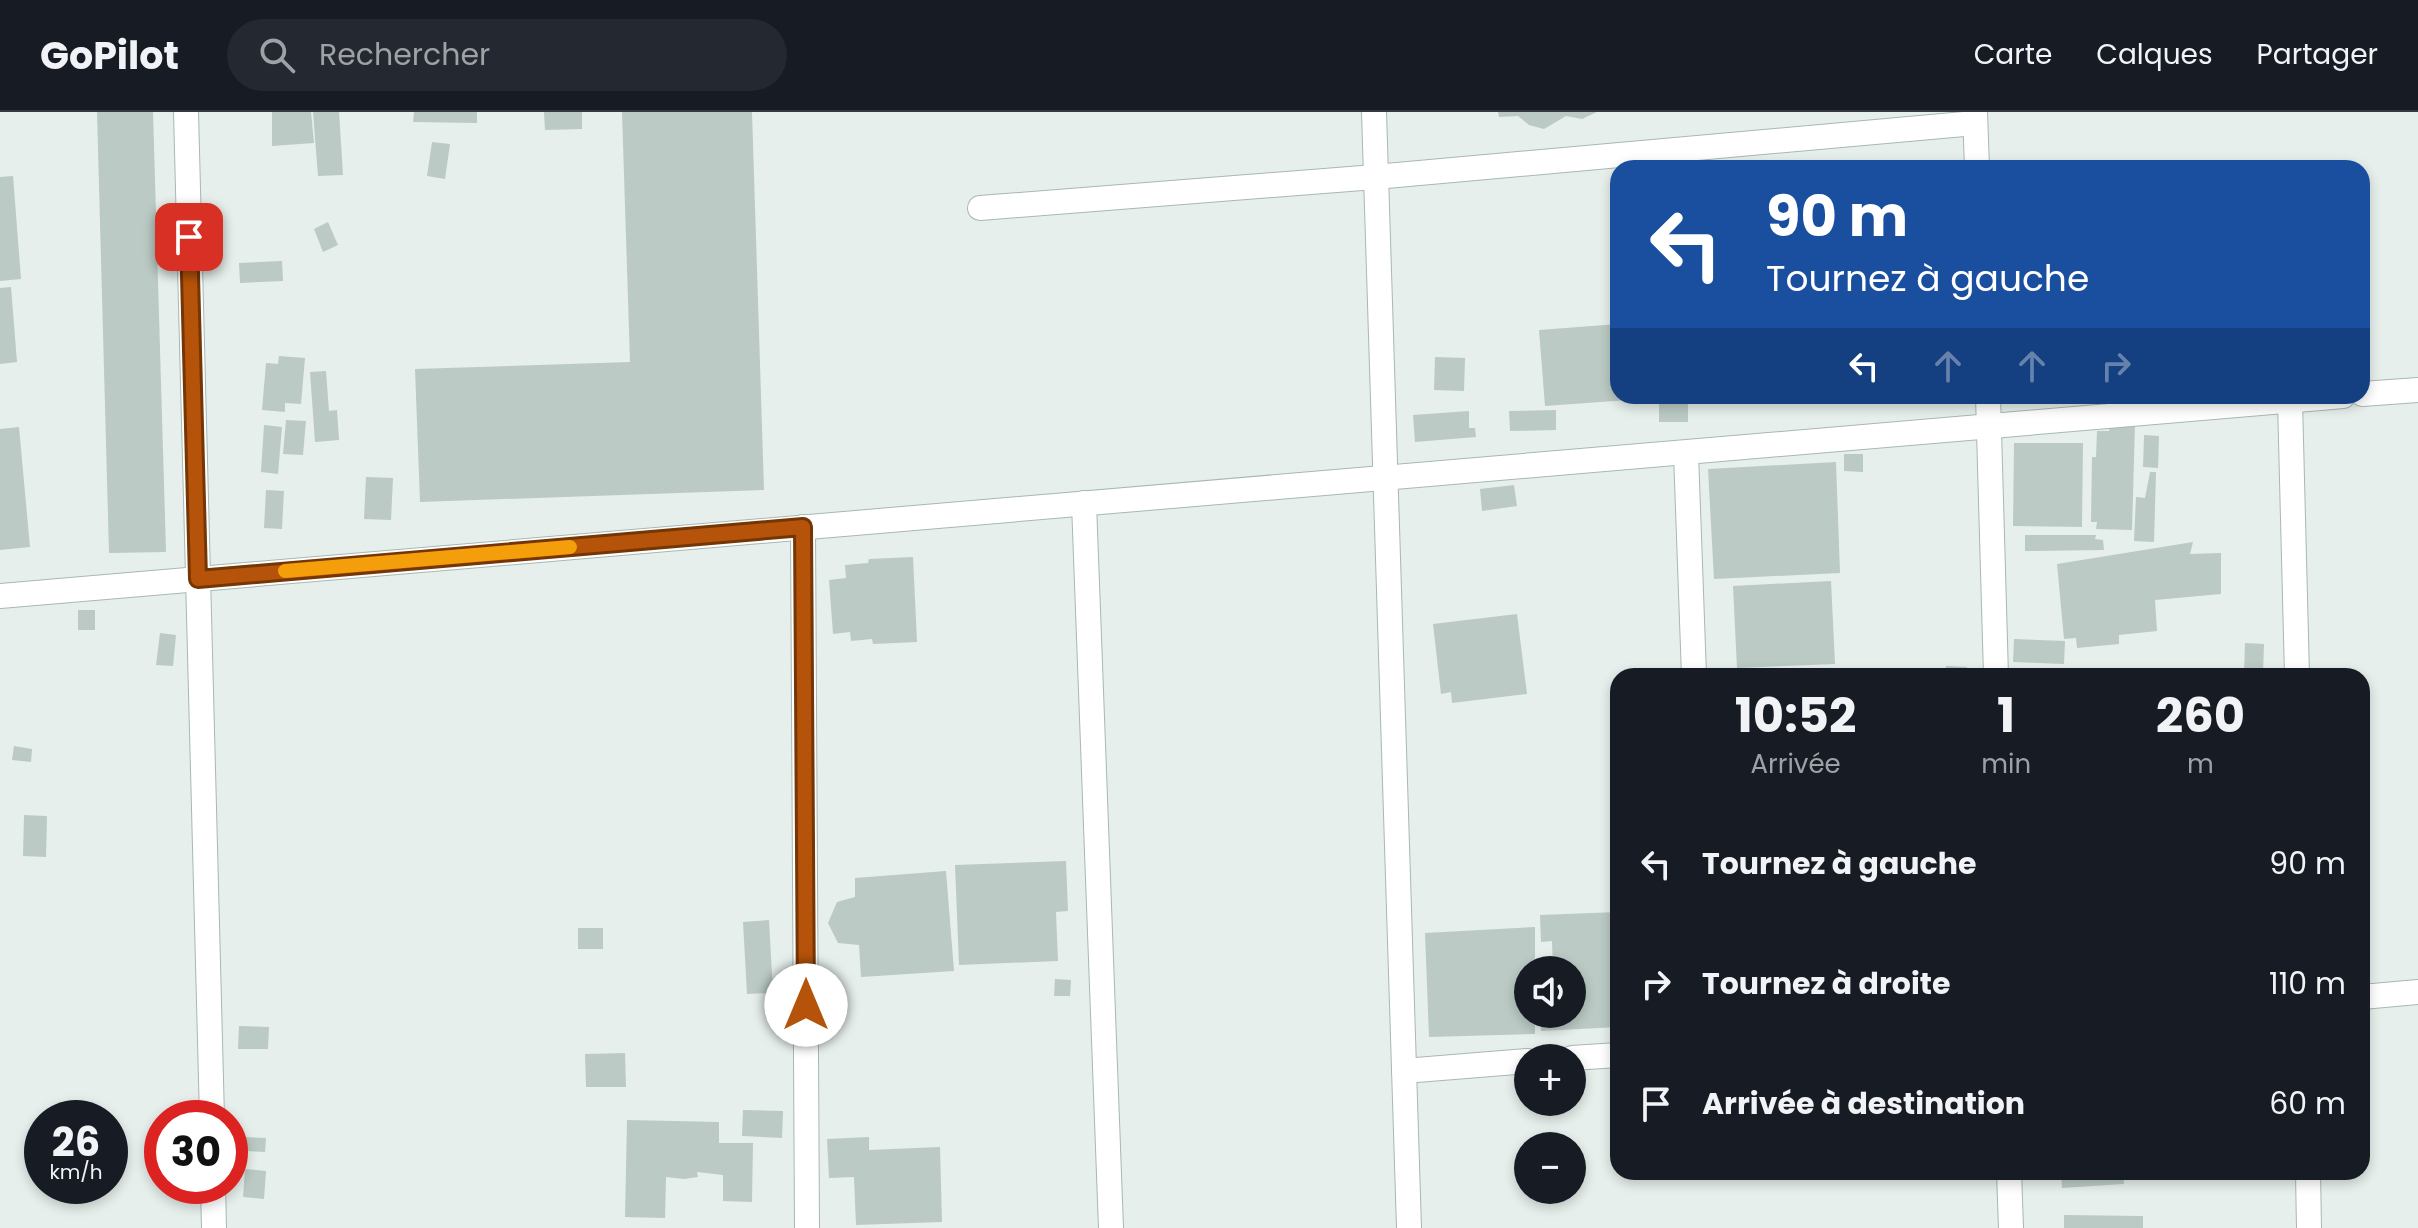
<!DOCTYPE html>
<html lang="fr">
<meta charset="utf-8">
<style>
body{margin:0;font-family:Poppins,sans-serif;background:#242831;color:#f1f3f6;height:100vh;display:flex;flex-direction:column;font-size:30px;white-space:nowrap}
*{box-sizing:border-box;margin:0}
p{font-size:26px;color:#9ea1a6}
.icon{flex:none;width:44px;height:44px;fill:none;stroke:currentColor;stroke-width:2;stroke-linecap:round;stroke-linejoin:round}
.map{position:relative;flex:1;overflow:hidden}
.side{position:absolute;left:1610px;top:556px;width:760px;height:512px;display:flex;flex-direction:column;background:#171b24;border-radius:24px;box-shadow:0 4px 12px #0003}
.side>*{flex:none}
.hud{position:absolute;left:1610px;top:48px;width:760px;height:244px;border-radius:24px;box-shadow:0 4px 12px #0003;background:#1a4fa0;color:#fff;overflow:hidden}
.tools{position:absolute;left:1514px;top:844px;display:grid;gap:16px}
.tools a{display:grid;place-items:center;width:72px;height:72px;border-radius:50%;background:#171b24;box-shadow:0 4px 12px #0003;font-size:40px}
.speed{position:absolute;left:24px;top:988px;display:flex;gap:16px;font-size:40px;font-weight:700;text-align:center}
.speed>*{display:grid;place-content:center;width:104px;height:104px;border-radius:50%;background:#171b24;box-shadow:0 4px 12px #0003;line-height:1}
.speed small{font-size:20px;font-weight:400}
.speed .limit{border:12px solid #d22;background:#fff;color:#111}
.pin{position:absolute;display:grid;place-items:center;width:68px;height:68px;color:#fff;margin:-34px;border-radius:16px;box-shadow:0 4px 12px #0006}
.me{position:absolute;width:88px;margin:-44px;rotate:0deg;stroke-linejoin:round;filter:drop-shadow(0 0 6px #0008)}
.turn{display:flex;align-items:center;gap:28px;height:168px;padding:0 24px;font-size:36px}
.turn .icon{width:104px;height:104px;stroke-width:2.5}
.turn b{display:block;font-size:56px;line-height:68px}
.lanes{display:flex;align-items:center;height:76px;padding:0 24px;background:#0003;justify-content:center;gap:40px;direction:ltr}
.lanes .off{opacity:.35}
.eta{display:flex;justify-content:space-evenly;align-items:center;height:136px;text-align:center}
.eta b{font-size:48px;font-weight:700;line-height:56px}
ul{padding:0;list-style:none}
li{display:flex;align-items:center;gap:24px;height:120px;padding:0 24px}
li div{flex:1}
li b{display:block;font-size:30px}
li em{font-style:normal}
header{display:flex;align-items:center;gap:48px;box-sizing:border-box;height:112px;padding:0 40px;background:#171b24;border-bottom:2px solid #363941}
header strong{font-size:38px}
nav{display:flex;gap:44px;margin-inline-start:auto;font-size:28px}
.search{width:560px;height:72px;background:#242831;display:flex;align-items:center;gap:20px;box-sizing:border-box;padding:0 28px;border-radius:44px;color:#9ea1a6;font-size:30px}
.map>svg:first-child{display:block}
</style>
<header>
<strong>GoPilot</strong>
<div class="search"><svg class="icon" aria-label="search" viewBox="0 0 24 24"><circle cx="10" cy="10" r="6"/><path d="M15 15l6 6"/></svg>Rechercher</div>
<nav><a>Carte</a><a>Calques</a><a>Partager</a></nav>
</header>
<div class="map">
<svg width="2418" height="1116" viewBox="0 0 2418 1116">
<rect width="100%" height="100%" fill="#e6efeb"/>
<!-- building -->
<g fill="#bbcac4">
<path d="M97 0H153L166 440 109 441Z"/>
<path d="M272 0H311L314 31 272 34Z"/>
<path d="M313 0H339L343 63 318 64Z"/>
<path d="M414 0H477V11L413 10Z"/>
<path d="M544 0H582V17L545 18Z"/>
<path d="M622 0H752L764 378 420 390 415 257 630 250Z"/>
<path d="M1498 0H1597L1582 7 1566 4 1544 17 1529 13 1518 4 1499 5Z"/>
<path d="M432 30 450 32 445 67 427 64Z"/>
<path d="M13 64 21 167 0 169V65Z"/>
<path d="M328 110 338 133 323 140 314 117Z"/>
<path d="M282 149 283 169 240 171 239 151Z"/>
<path d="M11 175 17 250 0 252V176Z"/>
<path d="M1618 212V284L1642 287 1545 294 1539 218Z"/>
<path d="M279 244 305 246 301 292 285 291V300L262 298 266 251 278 252Z"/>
<path d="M1435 245 1465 246 1464 279 1434 278Z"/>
<path d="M326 259 329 299 337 298 339 328 315 330 310 260Z"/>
<rect x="1659" y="284" width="29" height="26"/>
<path d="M1556 298V318L1510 319 1509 299Z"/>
<path d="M1469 299V316H1475L1476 325 1415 330 1413 303Z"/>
<path d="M286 308 306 309 303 343 283 342Z"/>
<path d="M2110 311 2135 312 2132 418 2096 417 2097 410H2091L2092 345H2096L2097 319H2109Z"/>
<path d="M264 313 282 315 278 362 261 360Z"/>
<path d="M19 315 30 435 0 438V317Z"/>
<path d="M2144 323 2159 324 2158 356 2143 355Z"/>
<path d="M2014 331H2083L2082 415 2013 414Z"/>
<path d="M1844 342H1863V360L1844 359Z"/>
<path d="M1836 350 1840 461 1714 467 1708 357Z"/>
<path d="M2150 360H2156L2154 430 2134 429 2136 385 2145 386Z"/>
<path d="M366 365 393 366 391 408 364 407Z"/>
<path d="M1514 373 1517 394 1482 399 1480 377Z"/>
<path d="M266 378 284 379 282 417 264 416Z"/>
<path d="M2025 423H2096L2095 427 2103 428 2104 438 2025 439Z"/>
<path d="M2193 430 2190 442 2221 441V482L2155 488 2157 519 2119 523V532L2077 536 2076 526 2064 527 2057 452Z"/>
<path d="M913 445 917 530 873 532 872 527 851 529 850 520 833 522 829 468 846 466 845 453 868 451 869 447Z"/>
<path d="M1831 469 1835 552 1737 556 1733 474Z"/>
<rect x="78" y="498" width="17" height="20"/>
<path d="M1517 502 1527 582 1452 591 1451 580 1441 582 1433 512Z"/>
<path d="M160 521 176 523 173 554 156 553Z"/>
<path d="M2014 527 2065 529 2064 552 2013 550Z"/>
<path d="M2245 531 2264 532 2263 562H2244Z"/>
<path d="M1946 554 1967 555 1966 564H1945Z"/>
<path d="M14 634 32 637 31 650 12 648Z"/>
<path d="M24 703 47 704 46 745 23 744Z"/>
<path d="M1066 749 1068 799 1056 800 1058 849 959 853 955 753Z"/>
<path d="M946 759 954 859 861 865 859 833 838 831 828 811 837 790 855 785V766Z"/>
<path d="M1618 800V915L1541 919V902H1572V858H1553L1552 829 1541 830 1540 803Z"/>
<path d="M769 808 773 881 747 882 743 810Z"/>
<path d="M1535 815V858H1528V902H1535V922L1429 925 1425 821Z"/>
<rect x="578" y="816" width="25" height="21"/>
<path d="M1055 867 1071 868 1070 884H1054Z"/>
<path d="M239 914 269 915 268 937H238Z"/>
<path d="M625 941 626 975H586L585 942Z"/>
<path d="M743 998 783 999 782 1026 742 1024Z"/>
<path d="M627 1008 719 1010V1031H753L752 1090 723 1089V1063L697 1060 698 1065 684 1067 666 1065 665 1106 625 1105Z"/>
<path d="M245 1025 266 1026 265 1040 244 1039Z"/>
<path d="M869 1025V1038L940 1035 942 1110 856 1113 854 1065 829 1066 827 1027Z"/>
<path d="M245 1057 266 1059 264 1087 243 1085Z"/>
<path d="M2061 1060H2123L2124 1072 2062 1076Z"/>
<path d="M2064 1103 2143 1104V1116H2064Z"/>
</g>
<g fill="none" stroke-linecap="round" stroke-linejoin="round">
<defs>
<g id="minor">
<path d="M186 0 212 1006"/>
<path d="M1374 0 1409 1116"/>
<path d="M1975 0 1977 56"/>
<path d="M980 96 1375 65 1975 11"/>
<path d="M2362 282 2418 278"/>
<path d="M1988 284 1996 564"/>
<path d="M2290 289 2297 564"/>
<path d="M1686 341 1694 564"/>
<path d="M1084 391 1111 1116"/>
<path d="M803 415 807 1116"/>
<path d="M0 484 2343 284"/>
<path d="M2362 885 2418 880"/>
<path d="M1572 946 1618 943"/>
<path d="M1404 959 1528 949"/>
<path d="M2009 1060 2011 1116"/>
<path d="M2308 1060 2309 1116"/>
<path d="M213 1074 214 1116"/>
</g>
</defs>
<!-- minor casing -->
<use href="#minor" stroke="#a8b8b2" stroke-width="26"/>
<!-- minor -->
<use href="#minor" stroke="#fff" stroke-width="24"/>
</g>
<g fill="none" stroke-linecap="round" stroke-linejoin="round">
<defs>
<path id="route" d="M189 125 198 467 803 415 806 893"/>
</defs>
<!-- route casing -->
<use href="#route" stroke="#753606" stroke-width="20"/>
<!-- route -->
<use href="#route" stroke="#b45309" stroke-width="14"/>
<!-- slow -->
<path stroke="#f59e0b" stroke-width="14" d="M285 459 570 435"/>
</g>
</svg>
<div class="tools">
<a><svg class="icon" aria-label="sound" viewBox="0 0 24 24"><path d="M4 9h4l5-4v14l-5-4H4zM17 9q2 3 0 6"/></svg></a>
<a>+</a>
<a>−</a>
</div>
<div class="speed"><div>26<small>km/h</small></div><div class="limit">30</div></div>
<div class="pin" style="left:189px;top:125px;background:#d93025"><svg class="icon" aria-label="arrive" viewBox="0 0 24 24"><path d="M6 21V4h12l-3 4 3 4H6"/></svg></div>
<svg class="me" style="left:806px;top:893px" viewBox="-20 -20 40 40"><circle r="19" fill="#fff"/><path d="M0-13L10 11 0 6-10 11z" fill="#b45309"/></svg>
<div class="hud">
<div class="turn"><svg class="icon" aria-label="left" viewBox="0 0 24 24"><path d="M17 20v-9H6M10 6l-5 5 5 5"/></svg><div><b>90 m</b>Tournez à gauche</div></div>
<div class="lanes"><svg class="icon" aria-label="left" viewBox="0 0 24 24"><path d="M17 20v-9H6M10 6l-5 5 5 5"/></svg><svg class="icon off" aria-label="ahead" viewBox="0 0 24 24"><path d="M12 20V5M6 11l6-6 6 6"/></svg><svg class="icon off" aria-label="ahead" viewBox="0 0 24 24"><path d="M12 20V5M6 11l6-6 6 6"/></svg><svg class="icon off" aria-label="right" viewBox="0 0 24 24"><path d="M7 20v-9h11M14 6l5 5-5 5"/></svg></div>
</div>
<section class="side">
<div class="eta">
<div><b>10:52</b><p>Arrivée</p></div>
<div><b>1</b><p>min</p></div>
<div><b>260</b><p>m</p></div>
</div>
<ul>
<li><svg class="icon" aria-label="left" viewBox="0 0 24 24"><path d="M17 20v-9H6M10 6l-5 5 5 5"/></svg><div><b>Tournez à gauche</b></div><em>90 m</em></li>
<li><svg class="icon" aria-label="right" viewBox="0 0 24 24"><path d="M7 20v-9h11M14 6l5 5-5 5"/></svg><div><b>Tournez à droite</b></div><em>110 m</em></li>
<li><svg class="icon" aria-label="arrive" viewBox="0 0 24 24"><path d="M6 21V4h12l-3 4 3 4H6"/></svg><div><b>Arrivée à destination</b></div><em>60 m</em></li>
</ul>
</section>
</div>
